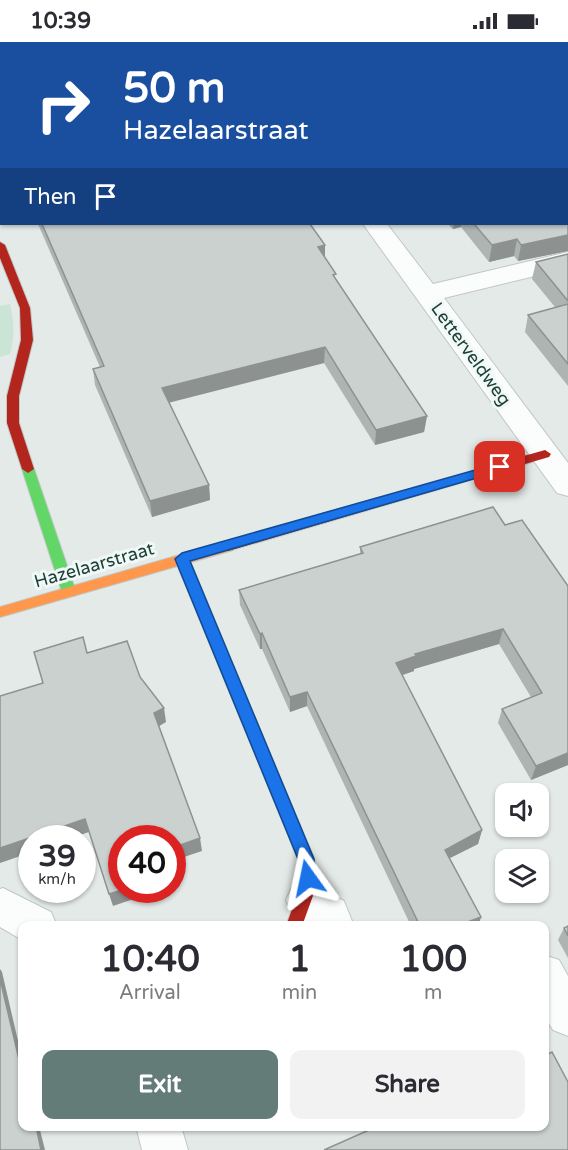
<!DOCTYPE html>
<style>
body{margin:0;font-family:"Varela Round",sans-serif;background:#f2f2f3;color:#2b2b33;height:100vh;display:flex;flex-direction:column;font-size:22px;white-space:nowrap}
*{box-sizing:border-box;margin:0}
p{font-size:20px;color:#7c7c81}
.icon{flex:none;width:33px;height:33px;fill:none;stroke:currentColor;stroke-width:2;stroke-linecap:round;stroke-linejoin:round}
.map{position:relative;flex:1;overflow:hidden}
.details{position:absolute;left:18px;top:879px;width:531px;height:210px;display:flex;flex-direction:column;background:#fff;border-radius:12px;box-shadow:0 2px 4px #0004}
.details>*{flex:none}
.banner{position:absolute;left:0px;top:0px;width:568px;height:183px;box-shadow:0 2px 4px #0004;background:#1a4fa0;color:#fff;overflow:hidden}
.controls{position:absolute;left:495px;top:741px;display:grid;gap:12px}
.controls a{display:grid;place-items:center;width:54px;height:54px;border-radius:12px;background:#fff;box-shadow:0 2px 4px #0004;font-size:30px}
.speed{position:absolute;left:18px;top:783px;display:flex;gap:12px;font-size:30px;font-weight:700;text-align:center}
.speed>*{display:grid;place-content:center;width:78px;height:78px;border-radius:50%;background:#fff;box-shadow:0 2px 4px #0004;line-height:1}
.speed small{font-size:15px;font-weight:400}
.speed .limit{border:9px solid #d22;background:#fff;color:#111}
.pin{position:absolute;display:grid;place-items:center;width:51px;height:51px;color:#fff;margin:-26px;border-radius:12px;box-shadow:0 3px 9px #0006}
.me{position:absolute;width:66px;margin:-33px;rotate:348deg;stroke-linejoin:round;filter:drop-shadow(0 0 4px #0008)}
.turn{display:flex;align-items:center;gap:21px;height:126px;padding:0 24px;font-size:27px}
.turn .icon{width:78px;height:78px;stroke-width:2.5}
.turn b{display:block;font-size:42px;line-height:51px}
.then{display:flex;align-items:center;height:57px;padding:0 24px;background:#0003;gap:12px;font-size:22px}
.eta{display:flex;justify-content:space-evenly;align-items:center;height:102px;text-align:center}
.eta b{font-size:36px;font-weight:700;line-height:42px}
.cta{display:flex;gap:12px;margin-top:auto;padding:12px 24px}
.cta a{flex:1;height:69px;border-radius:12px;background:#647c77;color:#fff;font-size:24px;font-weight:700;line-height:69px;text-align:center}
.cta a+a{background:#f2f2f3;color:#2b2b33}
.status{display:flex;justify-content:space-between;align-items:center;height:42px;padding:0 30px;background:#fff;direction:ltr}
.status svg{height:16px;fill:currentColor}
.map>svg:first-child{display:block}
</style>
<div class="status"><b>10:39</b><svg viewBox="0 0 49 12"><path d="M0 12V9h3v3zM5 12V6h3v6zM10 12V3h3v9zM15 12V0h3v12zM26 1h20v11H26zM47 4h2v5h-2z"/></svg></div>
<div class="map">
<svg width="568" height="1108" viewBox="0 0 568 1108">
<rect width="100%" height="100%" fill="#e3eae8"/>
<!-- green -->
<path fill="#cae5d5" d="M10 262C14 279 15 295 10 312L0 315V264Z"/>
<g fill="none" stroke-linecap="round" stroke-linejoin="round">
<defs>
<g id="street">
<path d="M214 0H235L236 2H215Z"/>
<path d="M443 0H463L464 2H443Z"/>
<path d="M363 182H387L433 242 568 210V226L444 256 568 421V454L557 451Z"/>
<path d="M306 839 344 859 354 884C325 884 300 890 286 858L292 845Z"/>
<path d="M3 846 51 870 57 884H22V898L0 885V847Z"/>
<path d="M544 913 559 918 568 934V994L553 988 544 973Z"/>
<path d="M136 1084H181L188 1108H142Z"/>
</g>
<g id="fast">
<rect x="0" y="12" width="2" height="6"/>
<path d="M28 423 34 427 76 550 74 554H64L62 550 22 427Z"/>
</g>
<g id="slow">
<path d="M46 0H58L45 2Z"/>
<path d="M228 499 233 500 235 504 233 508 0 575V565Z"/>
</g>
<g id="jam">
<path d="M0 200 5 203 30 266 33 298 19 354V381L34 427 28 431 22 427 7 381V354L21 298 20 266 0 216Z"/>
<path d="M545 408 551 412 549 415 228 509 221 504 228 499Z"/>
<path d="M182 512 189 517 314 817V851L302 884H286L298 851V817L175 517Z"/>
</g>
</defs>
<!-- street casing -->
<use href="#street" stroke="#c0c7c5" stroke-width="2"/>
<!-- fast casing -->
<use href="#fast" stroke="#bec8c5" stroke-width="2"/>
<!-- slow casing -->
<use href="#slow" stroke="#bec8c5" stroke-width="2"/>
<!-- jam casing -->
<use href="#jam" stroke="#bec8c5" stroke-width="2"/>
<!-- street -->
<use href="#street" fill="#fbfcfc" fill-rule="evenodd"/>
<!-- fast -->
<use href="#fast" fill="#63d668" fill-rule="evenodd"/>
<!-- slow -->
<use href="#slow" fill="#ff974d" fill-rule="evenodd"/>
<!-- jam -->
<use href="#jam" fill="#b3261e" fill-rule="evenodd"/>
</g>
<!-- wall -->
<g fill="#aeb4b2">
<path d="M296 0H386V2H297Z"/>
<path d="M567 55H568V96L567 95Z"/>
<path d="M568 175V209L518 219 514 214 489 220 461 185 453 187 448 182H567Z"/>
<path d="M38 182H310L325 203V216L335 237 427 374 424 390 375 403 324 321 169 360 209 443 210 458 152 475 95 343 93 327 100 325Z"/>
<path d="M568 212V344L525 290 528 273 555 265 532 237 536 220Z"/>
<path d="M505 483 568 544V723L531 738 498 681 502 667 531 655 499 602 414 627V629L402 633 482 788 478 802 450 816 481 875 478 884H411L307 664 290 670 262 607H260L240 563 239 548 360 512V505Z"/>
<path d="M568 884V916L558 898 564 886Z"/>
</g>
<!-- shaded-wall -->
<g fill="#8d9291">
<path d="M454 182H461V185L453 187Z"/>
<path d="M568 193V209L518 219 521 203Z"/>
<path d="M517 197 514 214 489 220 492 203Z"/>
<path d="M325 203V219L318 205Z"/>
<path d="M325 305 324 321 164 362 162 346Z"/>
<path d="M427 374 424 390 375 403 376 388Z"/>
<path d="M209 443 210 458 152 475 150 459Z"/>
<path d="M503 587 499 602 414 627V629L394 636 396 621 415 612Z"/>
<path d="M262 591V607H260V592Z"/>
<path d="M307 650V664L290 670V655Z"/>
<path d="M164 666 166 680 156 686 154 671Z"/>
<path d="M568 711V723L531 738 536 724Z"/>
<path d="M85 777 89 790 71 796H32V810L0 821V806Z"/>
<path d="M482 788 478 802 442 820 445 808Z"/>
<path d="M200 796 202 809 172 819V806Z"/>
<path d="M122 848H160L113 864 109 852Z"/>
<path d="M481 875 478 884H457Z"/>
<path d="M0 927 2 930 22 1016V1030L0 937Z"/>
<path d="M36 1084H39L45 1108H41Z"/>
</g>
<!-- building -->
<g fill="#cad1cf" stroke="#8d9291" stroke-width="1.5">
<path d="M313 0H386L385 2H314Z"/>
<path d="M0 39H2V88L0 84Z"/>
<path d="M567 55H568V76L567 75Z"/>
<path d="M567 175H568V193L521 203 517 197 492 203 474 182H567Z"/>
<path d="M42 182H310L325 203 318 205 336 232 333 233 427 374 376 388 325 305 162 346 209 443 150 459 93 327 104 324Z"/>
<path d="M568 212V259L536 220Z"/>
<path d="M568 262V322L528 273Z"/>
<path d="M493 465 505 483 522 478 568 544V711L536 724 502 667 542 651 503 587 415 612 416 614 396 621 482 788 445 808 481 875 457 884H420L307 650 290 655 262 591 260 592 239 548 363 511 360 505Z"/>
<path d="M83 595 87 611 127 599 140 635 164 666 154 671 200 796 172 806V796H122V848L109 852 85 777 0 806V654L43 641 34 610Z"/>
<path d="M568 884V894L564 886Z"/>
<path d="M0 937 22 1030V1084H36L41 1108H0Z"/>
<path d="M544 1007 548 1012 552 1010 568 1040V1108H324L378 1084H544Z"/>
</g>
<!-- route -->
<path fill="#1a73e8" stroke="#114b97" stroke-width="1.5" d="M500 421 506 425 504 428 190 519 314 817 316 836 314 842 308 844 302 842 298 817 175 517 182 511Z"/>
<g text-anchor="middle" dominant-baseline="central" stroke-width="6" stroke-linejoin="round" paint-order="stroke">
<!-- street labels -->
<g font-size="18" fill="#1f403a" stroke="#f1f9f6">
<text transform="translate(471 312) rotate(54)">Letterveldweg</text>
<text transform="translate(94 523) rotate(-16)">Hazelaarstraat</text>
</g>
</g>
</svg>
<div class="controls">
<a><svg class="icon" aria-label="sound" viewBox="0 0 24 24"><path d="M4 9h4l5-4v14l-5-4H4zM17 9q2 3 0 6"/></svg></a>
<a><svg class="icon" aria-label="layers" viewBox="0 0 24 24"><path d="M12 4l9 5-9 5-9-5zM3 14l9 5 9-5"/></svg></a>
</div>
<div class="speed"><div>39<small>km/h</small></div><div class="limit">40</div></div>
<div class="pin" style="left:500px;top:425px;background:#d93025"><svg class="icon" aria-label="arrive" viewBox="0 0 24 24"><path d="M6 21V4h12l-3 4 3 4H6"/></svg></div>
<svg class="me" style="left:308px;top:836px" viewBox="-20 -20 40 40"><path d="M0-17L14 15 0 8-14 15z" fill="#1a73e8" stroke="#fff" stroke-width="4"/></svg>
<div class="banner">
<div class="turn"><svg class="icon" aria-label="right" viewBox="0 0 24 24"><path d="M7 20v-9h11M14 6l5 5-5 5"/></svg><div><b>50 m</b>Hazelaarstraat</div></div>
<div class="then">Then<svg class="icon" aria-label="arrive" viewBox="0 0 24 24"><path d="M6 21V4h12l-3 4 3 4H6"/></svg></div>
</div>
<section class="details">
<div class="eta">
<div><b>10:40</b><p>Arrival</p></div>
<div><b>1</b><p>min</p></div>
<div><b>100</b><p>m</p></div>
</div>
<div class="cta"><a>Exit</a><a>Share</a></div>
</section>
</div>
